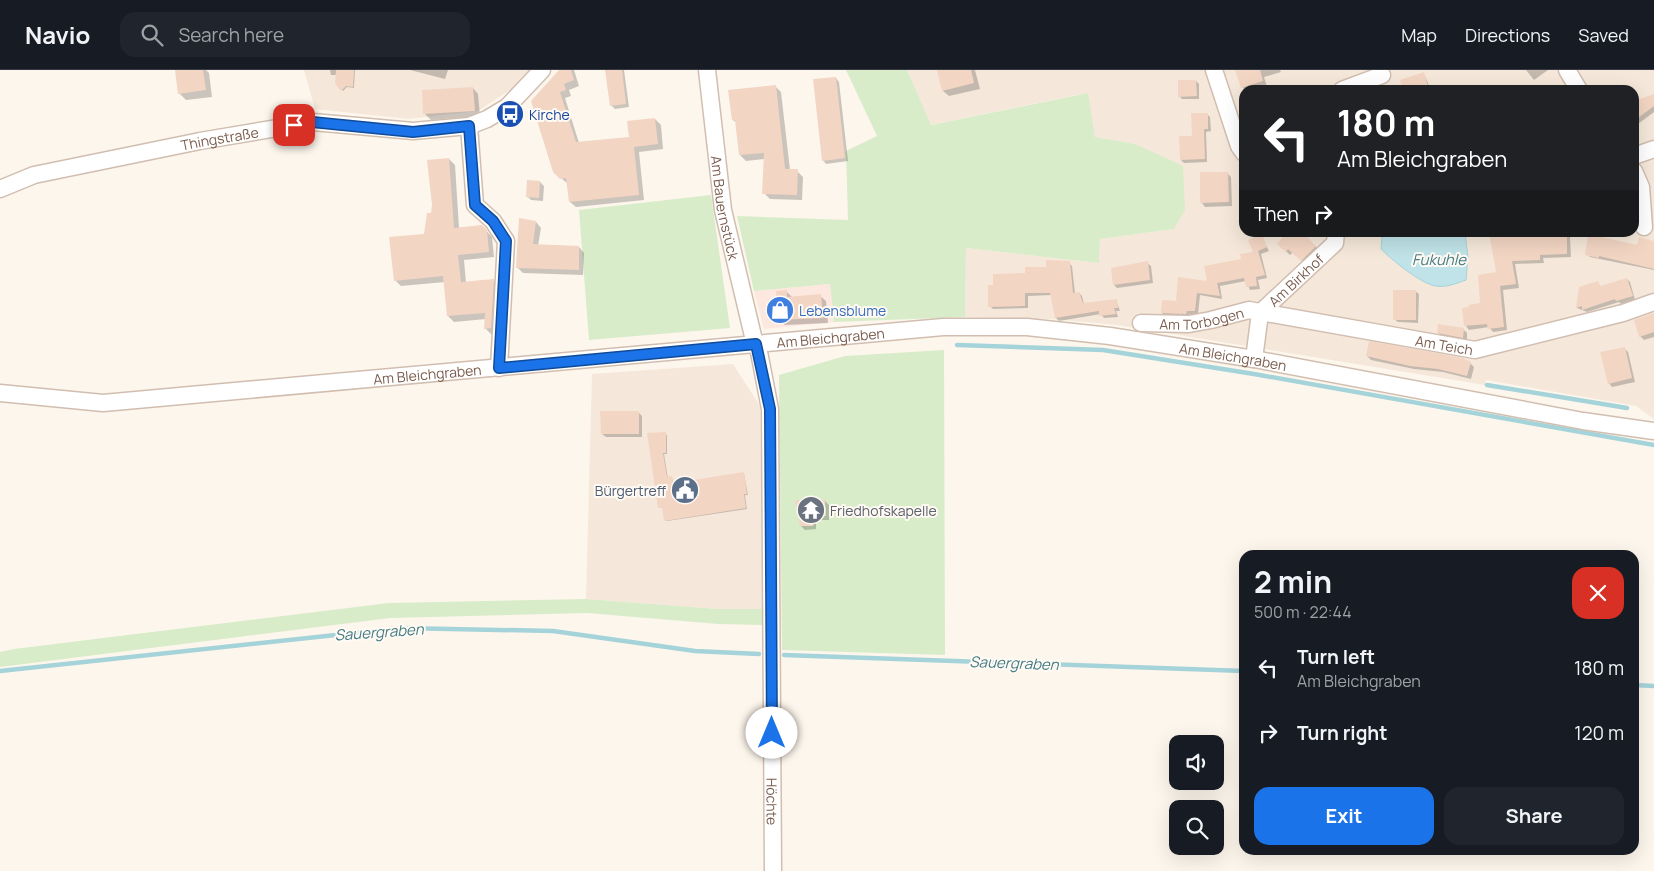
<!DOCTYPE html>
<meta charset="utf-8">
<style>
body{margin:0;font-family:Manrope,sans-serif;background:#20242c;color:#f1f3f6;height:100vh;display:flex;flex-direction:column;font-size:19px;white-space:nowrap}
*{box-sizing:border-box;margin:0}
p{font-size:16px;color:#9ea1a6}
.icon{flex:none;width:28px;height:28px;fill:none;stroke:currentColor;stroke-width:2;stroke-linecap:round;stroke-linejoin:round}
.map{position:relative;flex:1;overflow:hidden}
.panel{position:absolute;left:1239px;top:480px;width:400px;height:305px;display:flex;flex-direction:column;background:#171b24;border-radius:15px;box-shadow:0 5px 20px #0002}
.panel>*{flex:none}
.guide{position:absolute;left:1239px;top:15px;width:400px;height:152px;border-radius:15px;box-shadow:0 5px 20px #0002;background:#202124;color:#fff;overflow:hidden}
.buttons{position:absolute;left:1169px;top:665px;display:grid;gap:10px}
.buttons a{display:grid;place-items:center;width:55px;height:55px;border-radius:10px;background:#171b24;box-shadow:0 5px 20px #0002;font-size:25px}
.pin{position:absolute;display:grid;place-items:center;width:42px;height:42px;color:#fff;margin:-21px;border-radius:10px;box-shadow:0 2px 8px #0006}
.me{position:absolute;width:55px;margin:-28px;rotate:0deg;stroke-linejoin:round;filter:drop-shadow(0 0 4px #0008)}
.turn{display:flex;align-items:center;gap:18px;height:105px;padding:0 15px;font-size:22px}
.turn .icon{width:65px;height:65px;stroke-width:2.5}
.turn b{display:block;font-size:35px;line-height:42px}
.then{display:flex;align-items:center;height:48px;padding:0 15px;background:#0003;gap:10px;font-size:19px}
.round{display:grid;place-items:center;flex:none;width:52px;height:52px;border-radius:15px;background:#20242c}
.head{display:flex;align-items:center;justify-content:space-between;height:85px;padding:0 15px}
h1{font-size:30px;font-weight:700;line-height:38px}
.primary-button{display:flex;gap:10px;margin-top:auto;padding:10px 15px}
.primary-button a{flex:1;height:58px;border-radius:15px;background:#1a73e8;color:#fff;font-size:20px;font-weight:700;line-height:58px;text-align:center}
.primary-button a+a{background:#20242c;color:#f1f3f6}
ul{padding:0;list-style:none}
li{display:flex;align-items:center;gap:15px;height:65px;padding:0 15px}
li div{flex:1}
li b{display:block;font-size:19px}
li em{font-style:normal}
header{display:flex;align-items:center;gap:30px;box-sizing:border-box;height:70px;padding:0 25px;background:#171b24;border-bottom:1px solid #363941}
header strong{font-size:24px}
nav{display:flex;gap:28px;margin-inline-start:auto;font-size:18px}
.search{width:350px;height:45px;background:#20242c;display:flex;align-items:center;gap:12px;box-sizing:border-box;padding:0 18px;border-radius:15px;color:#9ea1a6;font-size:19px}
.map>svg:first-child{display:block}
</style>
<header>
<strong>Navio</strong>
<div class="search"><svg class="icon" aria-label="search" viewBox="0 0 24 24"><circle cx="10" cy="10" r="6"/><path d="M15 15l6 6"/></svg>Search here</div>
<nav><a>Map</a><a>Directions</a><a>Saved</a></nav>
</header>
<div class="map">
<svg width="1654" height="801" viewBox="0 0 1654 801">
<rect width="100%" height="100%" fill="#fdf6ec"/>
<!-- residential -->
<g fill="#f5e8da" fill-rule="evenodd">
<path d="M304 0H530L516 16 478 41 408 49 315 39Z"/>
<path d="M907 0H1654V349L1636 336 1486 310 1485 315 1117 255 1050 249 965 247 966 178 1099 193 1100 169 1174 159 1135 74 1095 67 1087 23 930 55ZM1244 20H1634V162H1244Z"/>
<path d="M733 294 760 336 763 539H718L586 529 592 304Z"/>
</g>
<!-- commercial -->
<path fill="#fde8e0" d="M830 214 834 252 764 259 754 221Z"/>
<!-- green -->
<g fill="#d8ecc9">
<path d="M846 0H907L931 55 1088 23 1095 67 1135 74 1183 96 1185 140 1174 159 1100 169 1099 193 966 178 965 247 834 252 830 214 754 221 737 146 848 150 846 81 877 66Z"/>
<path d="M711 125 730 258 589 270 579 140Z"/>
<path d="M944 280 945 585 782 580 779 305 845 286Z"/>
<path d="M586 529 718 539H763V555L718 554 587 543 390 548 0 597V582L14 579 389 533Z"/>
</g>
<!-- water -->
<path fill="#bfe3e8" stroke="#a5d3da" d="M1389 163H1465L1468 187 1466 210C1457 213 1446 218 1436 216 1421 214 1392 190 1381 179L1382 167Z"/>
<!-- shadow -->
<g fill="#0003">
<path d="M177 0H206L209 3 212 27 186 30 179 23Z"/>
<path d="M330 0H355L354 18 347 17 343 21 336 14 337 5H331Z"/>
<path d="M410 0H448L445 9Z"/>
<path d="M560 0H574L579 16 569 20 571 26 565 28 579 73 630 69 655 49 661 55 663 79 639 82 644 130 576 137 570 132 568 114 554 102Z"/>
<path d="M607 0H624L629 37 615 39 611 35Z"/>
<path d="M938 0H975L980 19 949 26 943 21Z"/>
<path d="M1237 0H1280L1281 2 1264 7 1268 20H1244Z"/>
<path d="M1526 0H1548L1534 10Z"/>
<path d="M1424 4 1431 20H1404Z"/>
<path d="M836 8 839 12 848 91 826 94 823 90Z"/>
<path d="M1196 11 1199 14V29H1182L1179 26Z"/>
<path d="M775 16 781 22 790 100 797 101 803 107 802 130 770 129 764 123 765 89 746 91 740 85 737 53 733 50Z"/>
<path d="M473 18 478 24 480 46 431 50 425 44Z"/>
<path d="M1654 25V42L1634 57V32Z"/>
<path d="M1207 44 1210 47 1211 61 1206 62 1207 92 1184 93 1181 90Z"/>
<path d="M449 89 455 95 459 158 482 156 492 167 494 187 464 190 466 213 493 210 499 217 497 264H491L485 258 486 249 454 252 448 246 445 212 401 216 395 210 425 165Z"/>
<path d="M1227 103 1231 107 1232 136 1205 137 1202 133Z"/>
<path d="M540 112 544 116 543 131 531 130 527 126Z"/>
<path d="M536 152 541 158 538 176 579 177 584 183 583 205 523 203 517 197Z"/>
<path d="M1300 162 1319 180 1306 194 1293 182 1290 185 1278 174Z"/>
<path d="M1490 162H1512L1513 166 1566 164 1570 167 1571 187 1543 188 1544 193 1515 194 1519 218 1503 220 1507 260 1493 262 1489 257 1469 260 1466 256 1464 239 1481 235 1497 203Z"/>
<path d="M1261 166 1269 181 1261 184 1267 208 1258 210 1260 219 1250 220 1246 211 1220 216 1222 229 1200 225 1198 244H1189V247L1165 246 1162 243 1254 183Z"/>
<path d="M1654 172V200L1590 187 1586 183Z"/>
<path d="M1069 193 1072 196 1075 224 1079 223 1082 226 1084 234 1116 230 1120 241H1116L1118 247 1104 248 1101 244 1059 251 1056 248 1052 225 1028 226V238L993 239 990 236 995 216Z"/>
<path d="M1147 193 1151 196 1153 213 1117 218 1114 215Z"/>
<path d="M1627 209 1630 212 1635 230 1621 234 1619 232 1587 242 1577 238 1580 218 1597 212 1601 217Z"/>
<path d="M786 221 792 227 820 226 826 231 828 253 785 255 779 250Z"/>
<path d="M1415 221 1419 224 1418 253 1398 252 1394 249Z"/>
<path d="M1654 245V267L1644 270 1640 266Z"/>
<path d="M1463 259 1467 263V271L1442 266 1438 263Z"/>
<path d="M1624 278 1628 282 1635 312 1612 317 1609 313Z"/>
<path d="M1367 286 1470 293 1474 297 1471 309 1443 302 1414 299 1371 290Z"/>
<path d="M638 342 642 346V367H606L602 364Z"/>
<path d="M649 364 667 365V384H664L668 409 672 408 674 414 744 404 748 425H745L747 439 667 451 663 438 659 437Z"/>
<path d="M825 431 829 435V450H816V459L805 460 801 456Z"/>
</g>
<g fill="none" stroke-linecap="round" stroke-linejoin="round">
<!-- stream -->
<g stroke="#a5d3da" stroke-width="4.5">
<path d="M957 275 1103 280 1254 304 1654 375"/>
<path d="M1487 315 1627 338"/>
<path d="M784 585 1244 601"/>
<path d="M0 601 401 558 553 561 695 581 759 584"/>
<path d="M1634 615 1654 616"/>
</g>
</g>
<!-- building -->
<g fill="#f3d5c3">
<path d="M175 0H203L206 20 178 24Z"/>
<path d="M336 0H354L353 17 346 16 341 21 335 14Z"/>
<path d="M559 0H571L574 10 564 14 566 20 560 22 576 72 629 67 627 51 655 48 658 74 634 77 639 125 569 132 566 108 560 109 553 102 531 31Z"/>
<path d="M605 0H622L626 34 610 36Z"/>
<path d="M937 0H971L974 13 942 21Z"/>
<path d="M1235 0H1260L1263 11 1241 18Z"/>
<path d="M1424 2 1429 20H1403L1400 10Z"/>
<path d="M836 7 845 88 822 91 813 9Z"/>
<path d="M1178 10H1196L1197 26 1178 27Z"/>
<path d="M776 15 785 99H798L797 125 762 124 764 83 739 85 735 50H732L728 20Z"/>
<path d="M473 17 475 41 423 44 422 20Z"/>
<path d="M1654 24V36L1634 51V31Z"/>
<path d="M1191 43H1208V59H1204L1205 89 1180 90 1179 66H1192Z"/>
<path d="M449 88 454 158 482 155 487 160 489 182 458 185 461 212 494 209 491 258 484 259 485 243 447 246 443 206 394 211 389 167 424 164 427 143H431L432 135 427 90Z"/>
<path d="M1200 102H1228L1229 132 1200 133Z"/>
<path d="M527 110 540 111 539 128 526 127Z"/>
<path d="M519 148 536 151 533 174 579 176V200L516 198Z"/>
<path d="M1287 162H1302L1316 176 1301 191 1288 179 1286 182 1277 174Z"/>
<path d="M1489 162H1510V165L1567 162V184L1540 185V190L1512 191 1516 214 1500 216 1504 257 1488 259 1487 254 1464 256 1462 238 1469 237 1468 235 1480 233 1478 205 1496 202Z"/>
<path d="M1262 164 1267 177 1258 181 1265 205 1256 207 1257 216 1246 217 1244 208 1217 213 1220 226 1197 223 1195 241H1187L1186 244 1161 243 1162 230 1176 231 1178 207 1207 211 1204 196 1241 189 1240 184 1253 182 1248 170Z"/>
<path d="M1588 164 1637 175 1639 167 1654 171V199L1599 186V188L1585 185Z"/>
<path d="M1046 190 1070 191 1073 223 1079 222 1083 233 1117 229 1118 238H1114L1116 244 1099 246V241L1055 248 1050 223H1025V236L988 237V215H993V204L1025 203V197H1046Z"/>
<path d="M1148 191 1150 210 1113 215 1111 198Z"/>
<path d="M1627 208 1633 226 1616 231 1615 229 1582 240V236L1576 238 1579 217 1598 211 1600 216Z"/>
<path d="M787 220V227L821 224 823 248 778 250 776 221Z"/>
<rect x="1393" y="220" width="23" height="30"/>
<path d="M1654 243V262L1639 267 1634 250Z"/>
<path d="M1438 254 1464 258 1463 268 1437 263Z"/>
<path d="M1369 271 1463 288 1471 292 1467 306 1438 299 1410 296 1366 286Z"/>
<path d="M1625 277 1632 308 1608 314 1600 282Z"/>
<path d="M600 341H639V364H601Z"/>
<path d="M666 362V383H663L667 407 672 406 673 413 744 402 747 424H744L746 438 664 451 662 437 658 438 647 363Z"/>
<path d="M795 430H825L826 446 813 447V456H800Z"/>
</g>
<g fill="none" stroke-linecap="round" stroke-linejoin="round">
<defs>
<g id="minor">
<path id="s1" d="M707 0 723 140 753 266 759 282 770 339 773 801"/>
<path d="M1214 0 1239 76 1244 83"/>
<path d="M1567 0 1579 20"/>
<path d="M1342 20 1382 5"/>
<path d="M469 56 475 135 493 151 506 171 499 298"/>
<path d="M1634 86 1654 79"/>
<path d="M1634 101 1641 117 1644 157"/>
<path id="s2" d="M0 119 34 105 200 71 313 52 413 61 469 56 487 49 507 37 542 0"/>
<path id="s3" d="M1141 253 1189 254 1211 250 1249 240 1475 280 1623 243 1654 232"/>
<path id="s4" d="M1254 289 1260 243 1335 173 1336 162"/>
<path id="s5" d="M0 323 103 333 943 257H1027L1110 266 1254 289 1583 351 1654 361"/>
</g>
</defs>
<!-- minor casing -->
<use href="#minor" stroke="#d1beb0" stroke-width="19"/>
<!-- minor -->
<use href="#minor" stroke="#fff" stroke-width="16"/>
</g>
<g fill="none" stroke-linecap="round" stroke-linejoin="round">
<defs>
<path id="route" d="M294 55 312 52 413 62 469 56 475 135 493 151 506 171 499 298 756 274 770 339 772 663"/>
</defs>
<!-- route casing -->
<use href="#route" stroke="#114b97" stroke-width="12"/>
<!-- route -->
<use href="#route" stroke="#1a73e8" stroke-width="9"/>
</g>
<!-- icons -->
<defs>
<symbol id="bus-disc" viewBox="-11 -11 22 22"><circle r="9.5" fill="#1a4fb4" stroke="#fffaf3"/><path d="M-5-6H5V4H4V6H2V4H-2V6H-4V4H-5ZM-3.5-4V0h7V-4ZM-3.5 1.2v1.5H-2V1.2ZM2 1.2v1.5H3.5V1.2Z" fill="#fff"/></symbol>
<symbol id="shop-disc" viewBox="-11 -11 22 22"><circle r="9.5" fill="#3f7fe0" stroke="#fffaf3"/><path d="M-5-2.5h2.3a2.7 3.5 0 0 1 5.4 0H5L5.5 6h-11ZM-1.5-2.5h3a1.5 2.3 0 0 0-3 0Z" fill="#fff"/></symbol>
<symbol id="civic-disc" viewBox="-11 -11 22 22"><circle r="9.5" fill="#5c6f8a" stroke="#fffaf3"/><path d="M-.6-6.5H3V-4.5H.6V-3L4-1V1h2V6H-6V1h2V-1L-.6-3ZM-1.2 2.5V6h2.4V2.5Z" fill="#fff"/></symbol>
<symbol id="temple-disc" viewBox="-11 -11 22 22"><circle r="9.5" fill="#6b7280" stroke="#fffaf3"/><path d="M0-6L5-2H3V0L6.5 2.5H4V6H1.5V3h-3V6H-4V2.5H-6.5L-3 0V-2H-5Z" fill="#fff"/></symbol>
</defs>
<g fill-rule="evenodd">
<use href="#bus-disc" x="494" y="28" width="32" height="32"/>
<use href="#shop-disc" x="764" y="224" width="32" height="32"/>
<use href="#civic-disc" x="669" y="404" width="32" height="32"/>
<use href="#temple-disc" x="795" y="424" width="32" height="32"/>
</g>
<g text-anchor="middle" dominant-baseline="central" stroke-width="4" stroke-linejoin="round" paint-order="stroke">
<!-- transit labels -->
<g font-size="14" fill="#164399" stroke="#fffaf3" text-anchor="start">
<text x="529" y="44">Kirche</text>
</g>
<!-- street labels -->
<g font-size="14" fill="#7a5c4d" stroke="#fffaf3">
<text stroke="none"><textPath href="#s2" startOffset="226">Thingstraße</textPath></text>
<text stroke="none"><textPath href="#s1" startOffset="139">Am Bauernstück</textPath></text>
<text stroke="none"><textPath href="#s4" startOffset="95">Am Birkhof</textPath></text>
<text stroke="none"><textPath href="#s3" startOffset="61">Am Torbogen</textPath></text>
<text stroke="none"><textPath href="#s5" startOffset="834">Am Bleichgraben</textPath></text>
<text stroke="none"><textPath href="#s3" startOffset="308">Am Teich</textPath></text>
<text stroke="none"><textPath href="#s5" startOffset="1239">Am Bleichgraben</textPath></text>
<text stroke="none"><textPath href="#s5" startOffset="429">Am Bleichgraben</textPath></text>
<text stroke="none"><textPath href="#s1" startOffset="738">Höchte</textPath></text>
</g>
<!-- shop labels -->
<g font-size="14" fill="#366cbe" stroke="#fffaf3" text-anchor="start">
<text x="799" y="240">Lebensblume</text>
</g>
<!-- service labels -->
<g font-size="14" fill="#4e5e75" stroke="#fffaf3" text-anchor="end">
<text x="666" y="420">Bürgertreff</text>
</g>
<!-- worship labels -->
<g font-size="14" fill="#5b616d" stroke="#fffaf3" text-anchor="start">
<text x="830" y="440">Friedhofskapelle</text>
</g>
<!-- water labels -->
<g font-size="15" font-style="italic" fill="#437c86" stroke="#fffaf3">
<text x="1439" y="189">Fukuhle</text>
<text transform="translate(379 562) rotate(-4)">Sauergraben</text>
<text transform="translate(1014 593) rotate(2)">Sauergraben</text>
</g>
</g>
</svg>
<div class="buttons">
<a><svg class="icon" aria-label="sound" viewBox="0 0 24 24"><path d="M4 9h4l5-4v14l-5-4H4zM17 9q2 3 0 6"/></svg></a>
<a><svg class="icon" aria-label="search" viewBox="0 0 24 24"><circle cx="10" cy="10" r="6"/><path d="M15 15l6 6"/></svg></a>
</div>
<div class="pin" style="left:294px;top:55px;background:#d93025"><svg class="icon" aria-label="arrive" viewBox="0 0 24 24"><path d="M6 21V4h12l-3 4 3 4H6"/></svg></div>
<svg class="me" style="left:772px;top:663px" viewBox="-20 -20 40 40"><circle r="19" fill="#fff"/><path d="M0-13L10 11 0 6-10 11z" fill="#1a73e8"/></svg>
<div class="guide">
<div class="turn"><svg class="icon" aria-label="left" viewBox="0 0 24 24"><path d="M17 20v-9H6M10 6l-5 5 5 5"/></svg><div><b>180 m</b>Am Bleichgraben</div></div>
<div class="then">Then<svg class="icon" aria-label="right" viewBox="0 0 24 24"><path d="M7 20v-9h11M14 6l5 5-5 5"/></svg></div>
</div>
<section class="panel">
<div class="head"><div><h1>2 min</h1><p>500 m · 22:44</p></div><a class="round" style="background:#d93025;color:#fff"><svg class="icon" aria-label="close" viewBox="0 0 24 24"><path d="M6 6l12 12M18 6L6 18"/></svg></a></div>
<ul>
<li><svg class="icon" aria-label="left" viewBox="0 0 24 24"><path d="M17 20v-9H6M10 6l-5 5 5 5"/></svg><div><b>Turn left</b><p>Am Bleichgraben</p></div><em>180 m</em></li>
<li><svg class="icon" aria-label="right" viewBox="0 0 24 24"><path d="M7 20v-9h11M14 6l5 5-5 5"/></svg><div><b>Turn right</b></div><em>120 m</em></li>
</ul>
<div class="primary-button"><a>Exit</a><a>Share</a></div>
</section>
</div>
